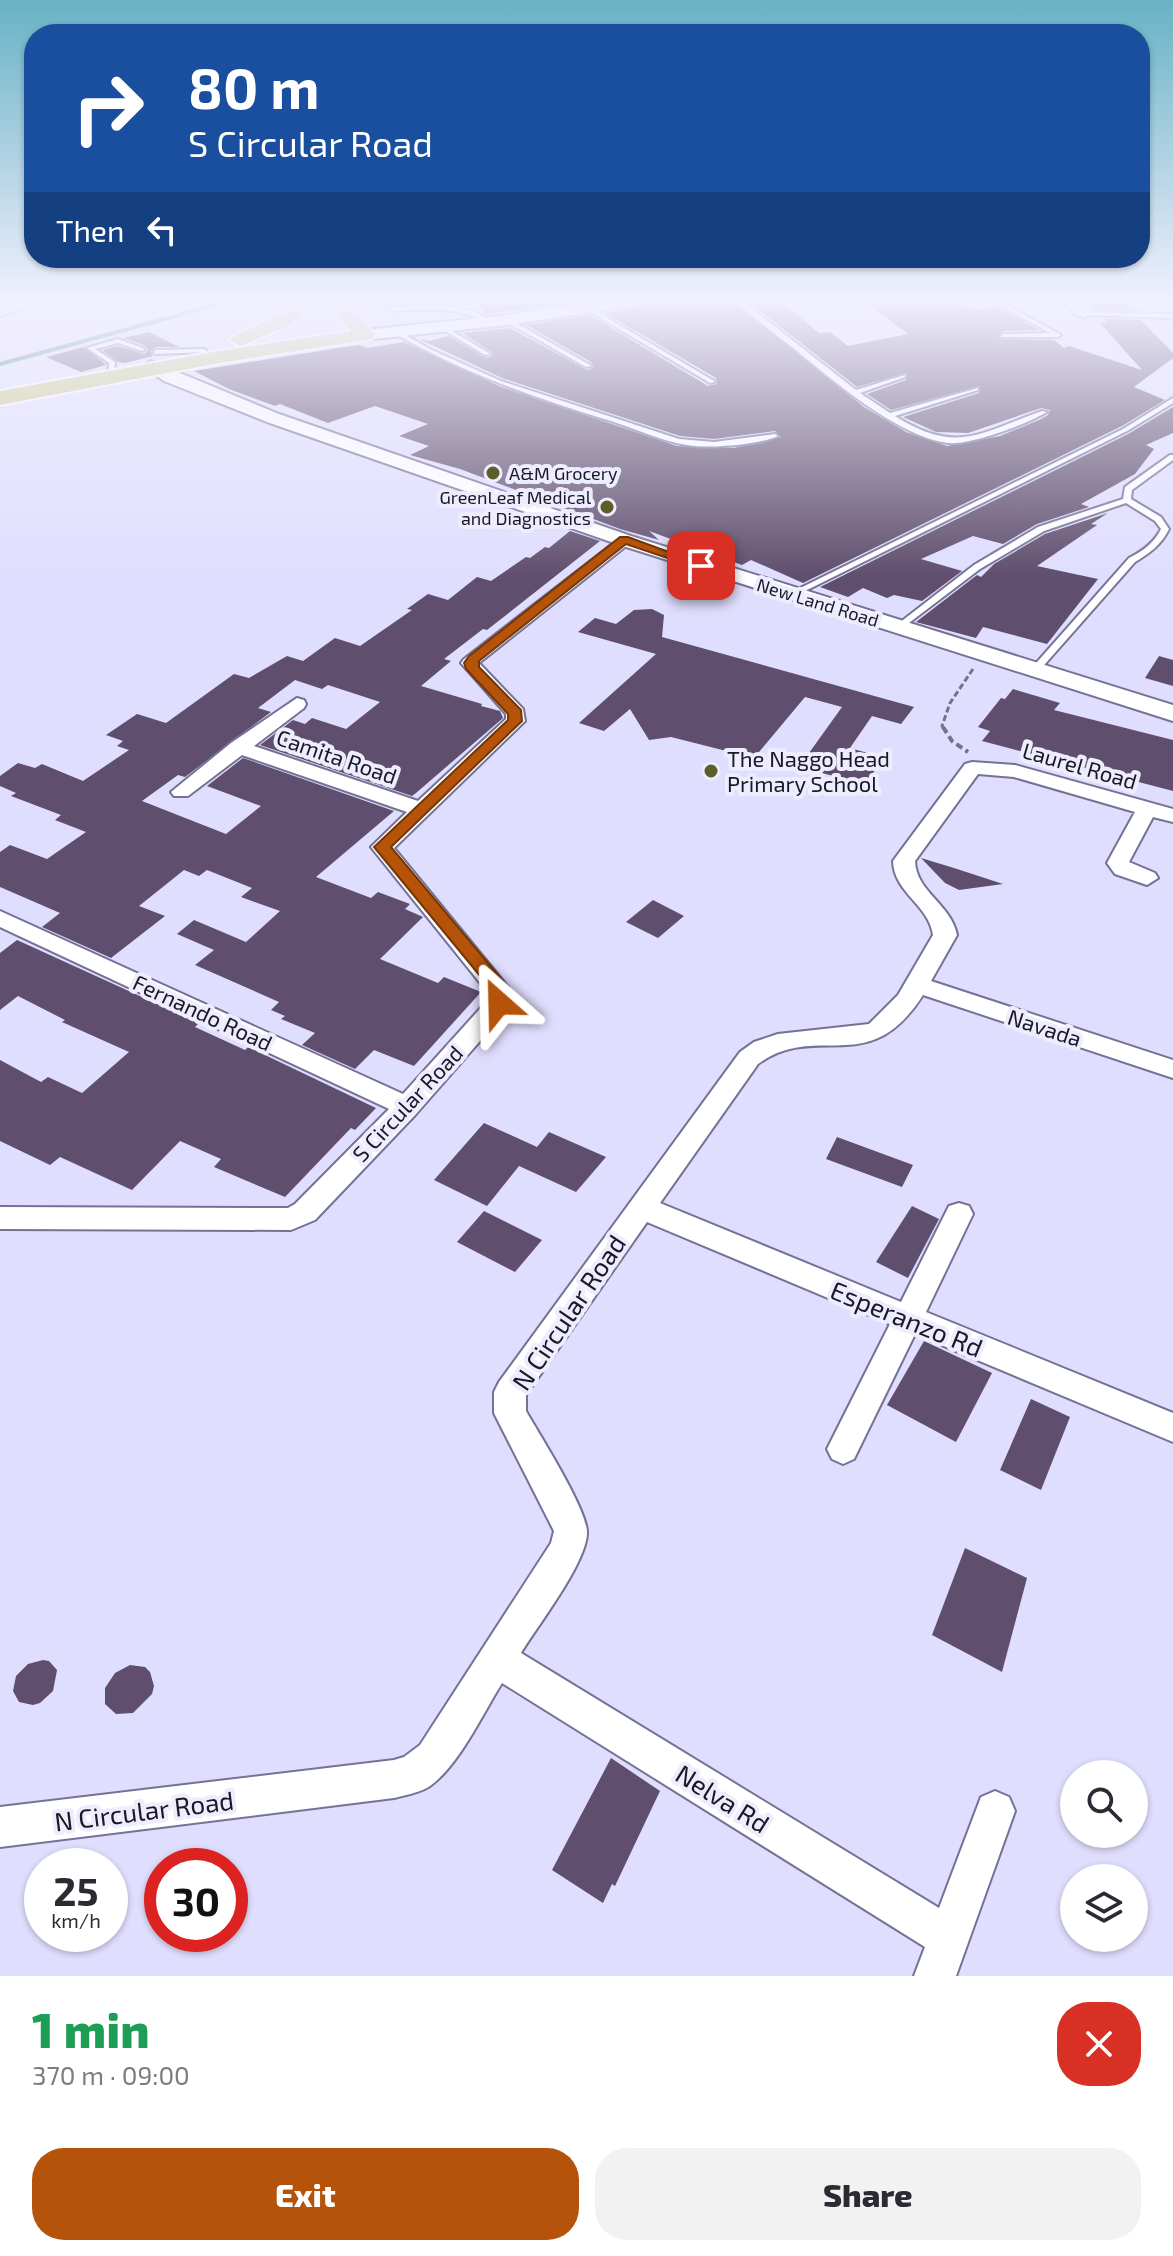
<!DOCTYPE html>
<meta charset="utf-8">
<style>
body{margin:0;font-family:"Exo 2",sans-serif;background:#f2f2f3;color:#2b2b33;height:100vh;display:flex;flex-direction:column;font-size:30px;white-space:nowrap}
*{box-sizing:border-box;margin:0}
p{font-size:26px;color:#7c7c81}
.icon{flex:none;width:44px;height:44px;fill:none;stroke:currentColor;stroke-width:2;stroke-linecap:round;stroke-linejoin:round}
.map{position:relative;height:1976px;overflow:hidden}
.side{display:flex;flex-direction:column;background:#fff;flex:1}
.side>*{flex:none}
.banner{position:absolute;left:24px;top:24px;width:1126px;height:244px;border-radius:32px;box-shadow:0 2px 6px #0004;background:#1a4fa0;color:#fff;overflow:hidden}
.buttons{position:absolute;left:1060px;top:1760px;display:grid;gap:16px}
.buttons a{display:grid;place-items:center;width:88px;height:88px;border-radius:50%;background:#fff;box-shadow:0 2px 6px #0004;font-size:40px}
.speed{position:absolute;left:24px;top:1848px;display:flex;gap:16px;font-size:40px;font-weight:700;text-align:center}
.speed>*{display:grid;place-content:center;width:104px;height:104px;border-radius:50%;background:#fff;box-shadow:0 2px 6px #0004;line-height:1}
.speed small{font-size:20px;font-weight:400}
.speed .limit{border:12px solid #d22;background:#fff;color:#111}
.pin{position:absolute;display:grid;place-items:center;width:68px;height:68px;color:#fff;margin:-34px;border-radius:16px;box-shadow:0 4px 12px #0006}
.me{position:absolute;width:88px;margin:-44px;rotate:335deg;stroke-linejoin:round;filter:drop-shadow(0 0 6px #0008)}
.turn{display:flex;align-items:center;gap:28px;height:168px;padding:0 32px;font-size:36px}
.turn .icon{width:104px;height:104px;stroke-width:2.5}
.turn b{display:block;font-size:56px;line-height:68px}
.then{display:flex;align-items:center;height:76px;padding:0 32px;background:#0003;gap:16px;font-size:30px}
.round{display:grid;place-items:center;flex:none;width:84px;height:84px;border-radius:32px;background:#f2f2f3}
.summary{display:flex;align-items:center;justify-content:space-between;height:136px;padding:0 32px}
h1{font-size:48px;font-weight:800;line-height:60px;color:#1e9e55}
.button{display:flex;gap:16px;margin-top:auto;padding:16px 32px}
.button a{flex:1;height:92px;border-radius:32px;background:#b45309;color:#fff;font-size:32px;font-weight:800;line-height:92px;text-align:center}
.button a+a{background:#f2f2f3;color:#2b2b33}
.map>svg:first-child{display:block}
</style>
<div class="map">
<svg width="1173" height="1976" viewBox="0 0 1173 1976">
<rect width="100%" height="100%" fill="#e0defe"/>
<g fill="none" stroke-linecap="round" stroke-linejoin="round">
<!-- stream -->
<path stroke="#3a826f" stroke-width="4" d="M0 364 234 300"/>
</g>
<!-- building -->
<g fill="#5f4e6d">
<path d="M476 300H560V304L485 314Z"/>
<path d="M649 300H731L864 407 906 432 947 446 1000 436 1039 420 1048 415 1050 410 1041 408 968 433 936 432 903 417 979 393 980 386 891 410 867 394 906 380 907 373 857 387 746 300H778L819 333 830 332 848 346 908 334 864 300H948L976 310 997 307 1039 330 1003 331 999 339 1054 340 1064 348 1069 346 1142 370 1100 323H1108L1104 319 1141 320 1173 353V358L1134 387 1165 400 1122 426 803 583 751 560 742 565 649 531 659 540 620 529 460 469 410 455 429 446 399 436 428 424 375 406 328 423 280 404 275 406 229 389 194 371 344 347 360 345 367 348 404 342 499 386 677 446 734 448 781 437 775 431 714 439 680 436 502 378 417 338 429 341 448 336 486 358 492 356V352L462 333 510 328 587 370 593 368 591 362 526 325 590 315 708 386 717 384 716 378 605 313 638 308Z"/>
<path d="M1108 300H1121L1131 310 1094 309 1086 301Z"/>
<path d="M149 332 179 347H156L150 351 153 356 125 363 118 362 102 350 118 346 144 354 148 350 146 346 124 338Z"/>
<path d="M84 347 106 365 81 372 46 357Z"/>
<path d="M1173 407V433L1146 445 1154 449 1135 474 1081 504 1089 507 1037 524 1003 544 973 536 921 559 962 571 922 601 894 595 887 598 863 588 848 597 820 587 1128 434Z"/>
<path d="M1108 513 1091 524 1097 525 1037 566 1098 579 1047 644 983 627 976 638 916 622 977 575 981 577 994 564 1045 534Z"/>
<path d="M570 531 600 541 487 630 483 629 444 659 451 661 421 686 482 704 481 706 500 711 503 718 416 793 412 796 260 745 293 720 305 724 312 718 346 729 380 702 328 685 322 689 295 680 258 708 271 712 185 777 178 775 142 801 226 834 261 806 207 786 243 758 394 811 316 877 371 898 378 892 410 904 405 909 423 917 380 959 438 983 444 977 481 992 414 1066 374 1050 355 1069 302 1045 315 1033 281 1019 285 1016 271 1010 279 1002 195 965 214 950 177 934 194 920 246 942 280 911 241 897 252 888 207 870 199 876 184 870 139 906 165 916 111 958 42 927 60 913 0 887V852L10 845 47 859 86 832 55 820 61 815 11 796 16 793 0 786V776L18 763 35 768 42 764 83 781 129 750 117 746 123 741 106 735 137 714 166 723 234 674 249 678 287 656 303 661 335 638 360 646 412 610 407 609 428 594 448 600 477 577 491 581 526 557 530 558 545 547 549 548Z"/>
<path d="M652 609 664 615 662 637 914 707 901 724 872 716 850 748 885 758 864 784 799 767 842 707 805 697 754 758 671 737 649 740 630 709 604 731 579 723 656 654 578 632 595 618 616 624 634 610Z"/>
<path d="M1159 656 1173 660V686L1145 678Z"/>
<path d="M1013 689 1060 703 1054 710 1173 740V791L982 741 990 731 978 727 1001 698 1005 699Z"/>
<path d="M921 858 954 868 1003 884 959 890 945 883Z"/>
<path d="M653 900 684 916 658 938 626 922Z"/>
<path d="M17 940 199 1023 195 1027 245 1050 248 1047 376 1108 355 1130 351 1128 285 1197 214 1167 221 1159 180 1141 132 1190 60 1157 50 1165 0 1141V1060L41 1082 48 1077 82 1093 129 1052 62 1022 65 1020 18 996 0 1010V953Z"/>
<path d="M484 1123 537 1147 549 1132 606 1157 576 1192 519 1166 487 1206 434 1180Z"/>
<path d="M837 1137 913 1165 902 1187 826 1159Z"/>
<path d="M912 1206 939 1219 908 1278 876 1262Z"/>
<path d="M484 1211 542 1240 515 1272 457 1242Z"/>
<path d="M924 1341 992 1373 956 1442 887 1405Z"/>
<path d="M1031 1399 1070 1417 1041 1490 1000 1470Z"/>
<path d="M965 1548 1027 1578 1002 1672 932 1635Z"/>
<path d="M43 1660 49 1661 57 1670 53 1691 40 1703 33 1705 19 1702 13 1691 16 1676 28 1664Z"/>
<path d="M130 1665 145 1667 150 1672 154 1686 152 1694 133 1713 116 1714 105 1704V1688L115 1673Z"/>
<path d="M611 1758 660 1791 615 1886 612 1884 603 1903 552 1870Z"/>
</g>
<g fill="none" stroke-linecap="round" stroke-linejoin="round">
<defs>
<g id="service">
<path d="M734 300H741L856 390 905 375V377L860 393 890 413 978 388V390L895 416C957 455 980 433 1042 411L1047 412C1027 424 971 445 948 443 898 437 830 378 792 347 772 332 753 317 734 300Z"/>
<path d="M990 300H998L1061 335 1058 337H1001L1003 334 1050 333Z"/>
<path d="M430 306C453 306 473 308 492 322L487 323C457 305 425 310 392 311L389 309 392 307Z"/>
<path d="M589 307 714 381 715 382 710 383 587 310Z"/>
<path d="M1085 312 1173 314V318L1083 315Z"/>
<path d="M507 318 590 365 591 366 586 367 505 321Z"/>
<path d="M442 325 489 353 490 354 485 355 440 328Z"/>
<path d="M394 331H398L432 350 501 381 679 439 714 442 775 434 778 436C758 445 710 449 687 445 661 441 636 429 611 421 535 398 463 373 394 333Z"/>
<path d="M118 339 145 349 142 351 118 343 95 349 115 362 114 374 111 376 108 374 109 363 87 348Z"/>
<path d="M205 349 207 352 156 354 153 352 156 350Z"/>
<path d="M1173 398V403L1127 431 795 596 788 594 1123 429Z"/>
<path d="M1170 455H1173V460L1132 490 1131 499 1161 517 1169 529C1161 545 1150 553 1135 562L1038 672H1032L1030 670 1129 558C1143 551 1154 543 1161 529L1155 521 1126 503 1044 531 980 569 901 629 894 627 974 565 1038 527 1123 499 1125 487Z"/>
</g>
<g id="minor">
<path d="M1062 300H1074L1091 314 1085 318 1073 313Z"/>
<path d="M624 535 630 537V543L479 663 523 709 525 721 394 848 513 993 508 1009 416 1114 315 1220 291 1230 0 1229V1207L288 1208 295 1204 389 1109 0 927V911L403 1094 487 1001 489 994 371 847 407 812 242 755 188 796H174L171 792 231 743 297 698 304 700 306 704 304 708 254 746 418 801 506 719V714L461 663 464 659Z"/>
<path d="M972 762 1015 765 1173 809V822L1153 817 1129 862 1155 873 1158 878 1147 885 1115 874 1107 863 1135 812 1014 777 978 774 915 861C916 892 951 904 957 935L931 981 1173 1060V1078L923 995C868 1081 819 1020 758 1064L660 1203 901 1302 949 1206 959 1203 969 1206 973 1214 926 1312 1173 1413V1442L915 1334 854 1459 843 1464 832 1459 827 1449 890 1324 647 1222 526 1395V1411C539 1434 589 1512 587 1534 585 1565 538 1625 521 1653L939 1908 981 1797 995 1791 1009 1797 1015 1811 956 1976H914L925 1947 502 1683C482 1715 459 1765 430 1786 419 1793 406 1795 394 1798L0 1847V1807L394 1760 404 1757 420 1745 551 1543 554 1531 494 1413V1392L499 1382 740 1052 754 1042 778 1034 869 1024 898 995 933 935C929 905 894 893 893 861L965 764Z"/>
</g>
<path id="tertiary" d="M151 361 279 414 631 536 1173 705V721L617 544 267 422 164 381 143 366Z"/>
<path id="secondary" d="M602 300H646L638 305 507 325 365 340 356 335 365 330 507 315Z"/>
<g id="primary">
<path d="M297 300H318L289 326 240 346 230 340 233 336 275 318Z"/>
<path d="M327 300H346L375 335 372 339 219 363 0 405V391L219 351 351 331Z"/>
</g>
</defs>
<!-- service casing -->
<use href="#service" stroke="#757296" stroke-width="4"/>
<!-- minor casing -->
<use href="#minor" stroke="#757296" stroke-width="4"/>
<!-- tertiary casing -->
<use href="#tertiary" stroke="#757296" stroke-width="4"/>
<!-- secondary casing -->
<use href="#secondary" stroke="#757296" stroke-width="4"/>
<!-- primary casing -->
<use href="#primary" stroke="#fff" stroke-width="4"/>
<!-- path-far2 -->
<path stroke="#747288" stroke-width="2" stroke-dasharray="4 2" stroke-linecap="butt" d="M0 317 56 300"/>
<!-- path-far1 -->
<path stroke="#747288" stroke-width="3" stroke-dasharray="6 3" stroke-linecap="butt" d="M944 729 942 726 950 703 973 669"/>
<!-- path -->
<path stroke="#747288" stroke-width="4" stroke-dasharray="7 4" stroke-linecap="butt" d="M943 727 952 741 968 752"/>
<!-- service -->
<use href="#service" fill="#fff" fill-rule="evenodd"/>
<!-- minor -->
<use href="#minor" fill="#fff" fill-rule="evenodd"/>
<!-- tertiary -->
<use href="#tertiary" fill="#fff" fill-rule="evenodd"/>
<!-- secondary -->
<use href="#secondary" fill="#fff" fill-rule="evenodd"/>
<!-- primary -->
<use href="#primary" fill="#c8c77c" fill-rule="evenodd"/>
</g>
<!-- sky -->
<linearGradient id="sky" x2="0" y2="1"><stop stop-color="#67b2c4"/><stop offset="0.52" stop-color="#f1f0ff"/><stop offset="1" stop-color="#f1f0ff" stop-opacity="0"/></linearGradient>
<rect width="1173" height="577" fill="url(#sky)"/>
<!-- route -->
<path fill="#b45309" stroke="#753606" stroke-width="2" d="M620 537H628L707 566 697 568 626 544 479 661V667L521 710 522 721 391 847 504 982 510 993 505 1007 499 1009 490 1003 492 993 490 988 374 847 508 720V714L466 669 464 663 469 656Z"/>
<!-- markers -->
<g fill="#5d5d2a" stroke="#eeedfd" stroke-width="3">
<circle cx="493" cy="473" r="8"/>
<circle cx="607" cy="507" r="8"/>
<circle cx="711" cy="771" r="8"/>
</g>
<g text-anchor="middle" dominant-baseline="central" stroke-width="8" stroke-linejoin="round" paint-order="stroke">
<!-- far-poi labels -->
<g font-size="18" fill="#1a1826" stroke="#eeedfd" text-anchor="start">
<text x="509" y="473">A&amp;M Grocery</text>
<text x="591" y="497" text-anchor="end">GreenLeaf Medical<tspan x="591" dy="21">and Diagnostics</tspan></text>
</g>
<!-- far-street labels -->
<g font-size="18" fill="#1a1826" stroke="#eeedfd">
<text transform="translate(818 602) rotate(17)">New Land Road</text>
</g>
<!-- street labels -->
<g font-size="22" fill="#1a1826" stroke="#eeedfd">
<text transform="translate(337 756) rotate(19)">Camita Road</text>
<text transform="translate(1080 765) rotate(16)">Laurel Road</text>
<text transform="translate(203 1012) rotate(25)">Fernando Road</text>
<text transform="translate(1045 1027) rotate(18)">Navada</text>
<text transform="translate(407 1103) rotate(-47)">S Circular Road</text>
</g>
<!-- poi labels -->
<g font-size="22" fill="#1a1826" stroke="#eeedfd" text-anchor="start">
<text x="727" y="758">The Naggo Head<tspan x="727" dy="25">Primary School</tspan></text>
</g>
<!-- near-street labels -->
<g font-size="26" fill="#1a1826" stroke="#eeedfd">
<text transform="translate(568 1312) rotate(-56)">N Circular Road</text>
<text transform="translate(907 1318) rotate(22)">Esperanzo Rd</text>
<text transform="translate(723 1798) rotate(32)">Nelva Rd</text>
<text transform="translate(144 1810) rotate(-7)">N Circular Road</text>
</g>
</g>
</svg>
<div class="buttons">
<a><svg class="icon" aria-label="search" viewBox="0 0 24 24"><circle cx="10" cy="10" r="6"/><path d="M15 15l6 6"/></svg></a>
<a><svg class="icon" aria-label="layers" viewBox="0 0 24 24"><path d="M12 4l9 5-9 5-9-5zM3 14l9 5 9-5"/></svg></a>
</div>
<div class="speed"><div>25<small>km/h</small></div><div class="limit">30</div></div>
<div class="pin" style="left:701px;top:566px;background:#d93025"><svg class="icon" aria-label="arrive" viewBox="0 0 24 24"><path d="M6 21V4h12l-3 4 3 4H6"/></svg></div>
<svg class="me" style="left:499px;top:1003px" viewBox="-20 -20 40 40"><path d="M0-17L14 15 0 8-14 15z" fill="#b45309" stroke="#fff" stroke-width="4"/></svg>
<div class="banner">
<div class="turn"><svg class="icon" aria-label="right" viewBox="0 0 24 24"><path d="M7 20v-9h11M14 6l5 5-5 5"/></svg><div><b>80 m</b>S Circular Road</div></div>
<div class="then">Then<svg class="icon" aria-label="left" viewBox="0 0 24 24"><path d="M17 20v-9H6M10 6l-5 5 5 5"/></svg></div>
</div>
</div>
<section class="side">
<div class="summary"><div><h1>1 min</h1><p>370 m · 09:00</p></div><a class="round" style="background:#d93025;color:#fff"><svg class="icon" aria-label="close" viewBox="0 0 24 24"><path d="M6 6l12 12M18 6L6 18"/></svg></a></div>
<div class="button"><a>Exit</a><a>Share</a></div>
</section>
